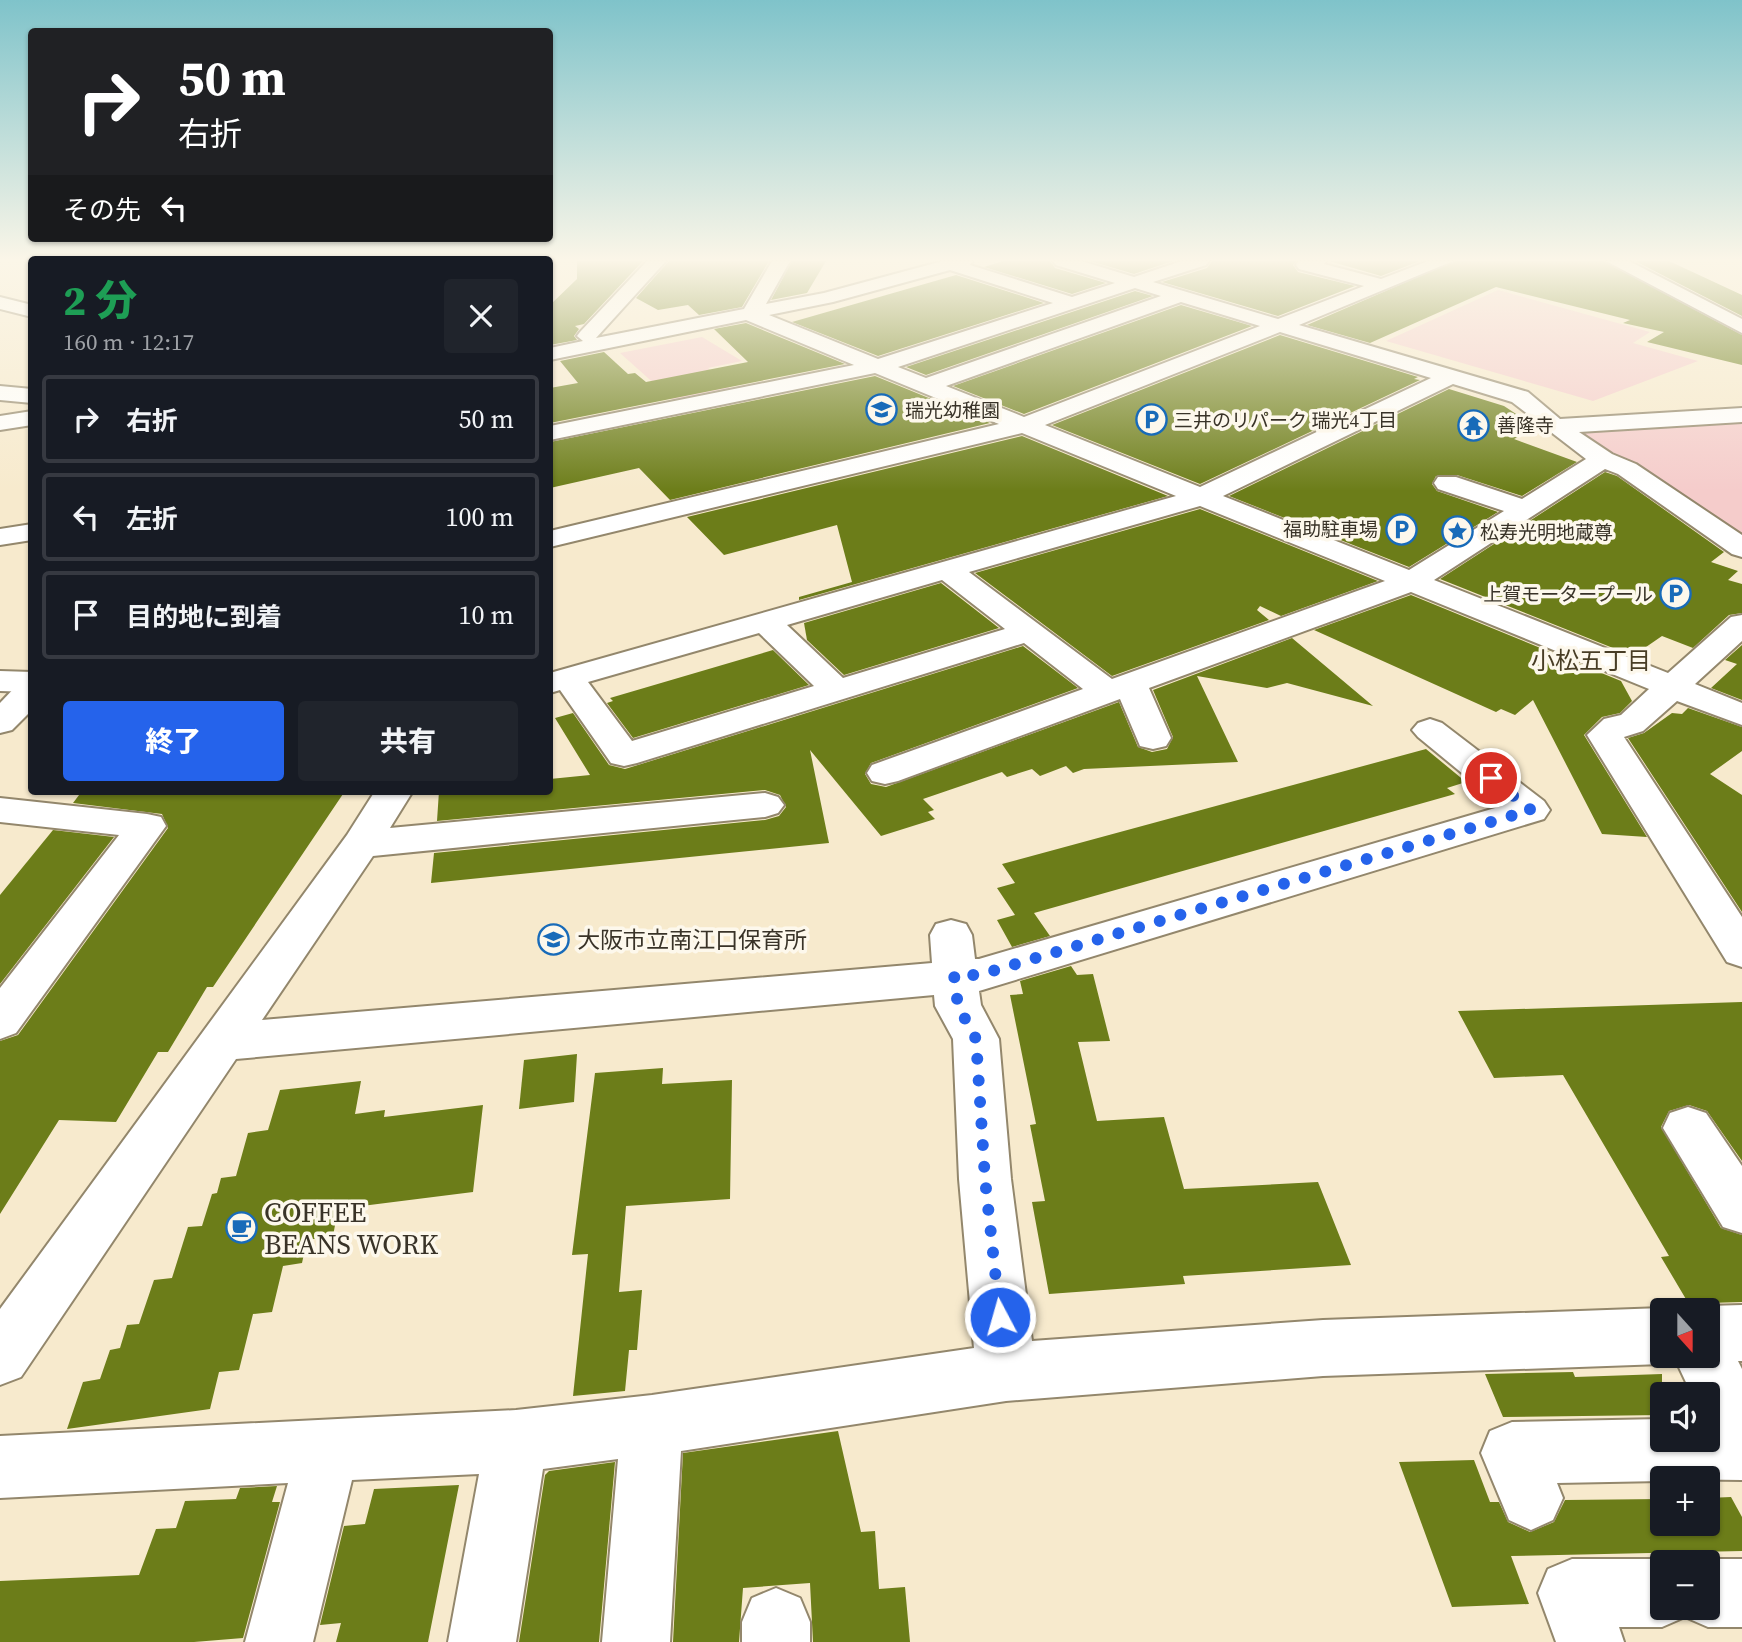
<!DOCTYPE html>
<html lang="ja">
<meta charset="utf-8">
<style>
body{margin:0;font-family:"Source Serif 4","Noto Sans JP",serif;background:#20242c;color:#f1f3f6;height:100vh;display:flex;flex-direction:column;font-size:26px;white-space:nowrap}
*{box-sizing:border-box;margin:0}
p{font-size:23px;color:#9ea1a6}
.icon{flex:none;width:38px;height:38px;fill:none;stroke:currentColor;stroke-width:2;stroke-linecap:round;stroke-linejoin:round}
.map{position:relative;flex:1;overflow:hidden}
.side{position:absolute;left:28px;top:256px;width:525px;height:539px;display:flex;flex-direction:column;background:#171b24;border-radius:7px;box-shadow:0 2px 5px #0004}
.side>*{flex:none}
.hud{position:absolute;left:28px;top:28px;width:525px;height:214px;border-radius:7px;box-shadow:0 2px 5px #0004;background:#202124;color:#fff;overflow:hidden}
.needle{width:46px;rotate:159deg}
.tools{position:absolute;left:1650px;top:1298px;display:grid;gap:14px}
.tools a{display:grid;place-items:center;width:70px;height:70px;border-radius:7px;background:#171b24;box-shadow:0 2px 5px #0004;font-size:35px}
.pin{position:absolute;display:grid;place-items:center;width:60px;height:60px;color:#fff;margin:-30px;border:4px solid #fff;border-radius:50%;box-shadow:0 2px 7px #0007}
.me{position:absolute;width:77px;margin:-38px;rotate:354deg;stroke-linejoin:round;filter:drop-shadow(0 0 5px #0008)}
.turn{display:flex;align-items:center;gap:24px;height:147px;padding:0 35px;font-size:32px}
.turn .icon{width:91px;height:91px;stroke-width:2.5}
.turn b{display:block;font-size:49px;line-height:60px}
.then{display:flex;align-items:center;height:66px;padding:0 35px;background:#0003;gap:14px;font-size:26px}
.round{display:grid;place-items:center;flex:none;width:74px;height:74px;border-radius:7px;background:#20242c}
.overview{display:flex;align-items:center;justify-content:space-between;height:119px;padding:0 35px}
h1{font-size:42px;font-weight:800;line-height:52px;color:#1e9e55}
.action{display:flex;gap:14px;margin-top:auto;padding:14px 35px}
.action a{flex:1;height:80px;border-radius:7px;background:#2563eb;color:#fff;font-size:28px;font-weight:800;line-height:80px;text-align:center}
.action a+a{background:#20242c;color:#f1f3f6}
ul{padding:0;list-style:none}
li{display:flex;align-items:center;gap:21px;height:88px;margin:0 14px 10px;padding:0 21px;border:4px solid #363941;border-radius:7px}
li div{flex:1}
li b{display:block;font-size:26px}
li em{font-style:normal}
.map>svg:first-child{display:block}
</style>
<div class="map">
<svg width="1742" height="1642" viewBox="0 0 1742 1642">
<rect width="100%" height="100%" fill="#f7eacd"/>
<!-- green -->
<g fill="#f5cccb">
<path d="M1498 290 1650 332 1633 343 1698 361 1593 401 1386 341Z"/>
<path d="M702 337 742 361 708 368 733 391 676 403 620 353Z"/>
<path d="M1742 421V540L1578 431Z"/>
</g>
<!-- building -->
<g fill="#6c7d19">
<path d="M577 261H643L584 324 575 326 579 329 574 336 577 340 550 345V305L577 279Z"/>
<path d="M669 261H769L742 307 699 315 688 305 658 310 636 298Z"/>
<path d="M792 261H826L807 293 771 300Z"/>
<path d="M1003 261H1050L1055 268 1106 283 1072 294 984 267Z"/>
<path d="M1090 261H1173L1134 274Z"/>
<path d="M1212 261H1296L1293 265 1298 272 1355 286 1278 316 1162 282 1207 268Z"/>
<path d="M1329 261H1420L1381 276Z"/>
<path d="M1455 261H1604L1742 335V365L1647 342 1664 332 1623 323 1630 320 1496 287 1370 343 1307 325Z"/>
<path d="M1635 261H1669L1742 295V316Z"/>
<path d="M956 275 1044 303 878 356 792 322Z"/>
<path d="M1135 291 1153 296 926 375 906 367Z"/>
<path d="M1181 305 1252 326 1024 414 953 386Z"/>
<path d="M746 323 845 364 550 423V388L578 383 560 361 604 352 628 374 635 373 646 382 748 362 714 329Z"/>
<path d="M1280 335 1418 377 1414 379 1420 380 1200 484 1052 425Z"/>
<path d="M875 376 990 423 670 500 639 468 550 488V442Z"/>
<path d="M1449 389 1504 406 1536 427 1514 439 1577 462 1522 496 1457 475 1436 476 1432 484 1437 491 1498 512 1409 567 1229 496Z"/>
<path d="M1022 436 1168 496 799 600V597L852 582 837 525 724 555 687 517Z"/>
<path d="M1605 472 1617 476 1724 552 1711 562 1738 571 1728 580 1742 584V613L1729 615 1693 648 1662 636 1633 656 1440 579Z"/>
<path d="M1200 509 1378 581 1281 616 1260 606 1257 610 1269 620 1112 676 975 573Z"/>
<path d="M941 583 999 628 844 675 807 640 804 623Z"/>
<path d="M1411 595 1621 681 1632 701 1620 713 1602 717 1584 735 1647 837 1602 834 1533 700 1515 715 1501 709 1496 712 1314 630Z"/>
<path d="M1292 638 1373 706 1287 683 1267 688 1197 676 1238 762 1084 769 1073 773 1066 766 1040 776 1032 769 1007 777 1002 772 923 799 934 810 928 812 935 819 881 836 810 750 829 843 431 883 434 853 765 820 779 816 786 807 780 795 765 790 437 821 439 791H550V779L590 775 555 718 573 713 609 765 625 769 1023 646 1078 688 871 763 865 774 871 784 886 787 1119 702 1138 747 1152 752 1167 749 1173 737 1153 690Z"/>
<path d="M1742 645V700L1711 688 1737 664 1725 660Z"/>
<path d="M773 650 809 685 633 738 607 703 613 701 610 698Z"/>
<path d="M1688 708 1742 727V751L1710 774 1742 795V912L1628 738 1644 733 1672 713 1682 714Z"/>
<path d="M1426 749 1466 782 1447 788 1455 794 1034 913 1050 936 1012 947 997 920 1015 915 997 888 1015 883 1002 864Z"/>
<path d="M82 791H345L213 987H207L168 1052H158L116 1122 59 1120 0 1214V1041L18 1035 168 828 162 814 73 803Z"/>
<path d="M53 830 114 837 0 984V895Z"/>
<path d="M1071 966 1077 975 1093 974 1110 1041 1078 1042 1097 1121 1164 1117 1184 1189 1318 1182 1351 1265 1183 1276 1185 1284 1049 1294 1032 1202 1045 1201 1030 1125 1036 1124 1010 995 1023 994 1020 981Z"/>
<path d="M1742 1002V1161L1707 1111 1689 1105 1669 1111 1661 1127 1721 1228 1742 1235V1302L1708 1303 1693 1311 1661 1257 1669 1256 1563 1075 1494 1078 1458 1011Z"/>
<path d="M577 1054 574 1102 519 1109 524 1060Z"/>
<path d="M663 1068 662 1084 732 1080 730 1199 626 1206 619 1292 642 1290 637 1350H629L625 1391 573 1396 588 1254 572 1255 595 1073Z"/>
<path d="M361 1081 355 1114 385 1110 384 1117 483 1105 473 1192 338 1209 333 1236 307 1240 302 1263 283 1266 272 1312 253 1314 239 1370 219 1372 210 1409 67 1429 83 1382 100 1379 110 1350 120 1348 127 1325 139 1324 154 1280 172 1278 188 1227 202 1226 212 1194 217 1193 221 1178 236 1176 248 1133 268 1130 280 1090Z"/>
<path d="M1573 1372 1575 1377 1662 1374V1415L1503 1417 1485 1374Z"/>
<path d="M838 1431 861 1532 875 1531 879 1589 905 1587 910 1642H813L810 1583 743 1588 739 1642H673L683 1453Z"/>
<path d="M1474 1460 1490 1502H1499L1508 1522 1530 1532 1554 1522 1565 1500 1662 1499V1524H1708V1498L1731 1497 1742 1517V1551L1511 1556 1529 1604 1452 1607 1399 1462Z"/>
<path d="M615 1462 599 1642H519L545 1475 549 1471Z"/>
<path d="M459 1485 428 1642H336L341 1623 320 1625 344 1526 365 1524 374 1489Z"/>
<path d="M277 1486 272 1502H280L243 1638 194 1642H0V1581L139 1575 156 1529 176 1528 185 1501 236 1499 240 1488Z"/>
</g>
<g fill="none" stroke-linecap="round" stroke-linejoin="round">
<defs>
<g id="minor">
<path d="M647 261H666L596 338 744 309 772 261H790L766 304 824 293 943 261H973L970 265 1072 297 1115 283 1056 265 1053 261H1081L1134 277 1182 261H1209L1206 265 1153 282 1278 319 1364 286 1299 269 1296 265 1299 261H1326L1324 264 1381 279 1428 261H1453L1299 325 1528 392 1560 419 1742 408V422L1579 432 1612 454 1636 464 1742 535V557L1732 554 1618 474 1605 469 1434 580 1668 673 1731 617 1742 615V641L1695 684 1742 703V725L1677 701 1643 731 1624 737 1742 917V967L1727 962 1587 735 1604 719 1621 715 1649 689 1411 592 1149 688 1171 738 1166 746 1153 749 1140 746 1120 699 898 781 885 784 872 781 867 773 872 765 1083 689 1024 643 637 763 624 766 611 763 560 690 550 693V673L1176 496 1022 433 550 547V531L999 424 875 373 550 440V426L854 365 746 320 550 360V348L583 341 577 336 580 332ZM950 270 1053 303 878 359 769 315 833 302ZM1135 288 1161 296 926 378 898 367ZM1181 302 1260 326 1024 417 946 386ZM1280 332 1431 378 1200 487 1045 425ZM1453 384 1512 402 1586 459 1522 499 1456 477H1438L1434 483 1438 489 1504 511 1409 570 1223 496ZM1200 506 1385 581 1112 679 969 572ZM942 580 1005 629 843 678 787 625ZM759 633 814 686 632 741 588 682Z"/>
<path d="M1606 261H1629L1742 319V333Z"/>
<path d="M0 297 32 305V317L0 309Z"/>
<path d="M0 386 32 389V403L0 400Z"/>
<path d="M32 411V425L0 430V416Z"/>
<path d="M32 524V540L0 545V529Z"/>
<path d="M0 671 32 672V692L0 691Z"/>
<path d="M1430 719 1442 723 1544 801 1550 810 1544 819 979 991 981 1005 999 1039 1011 1179 1032 1341 1323 1320 1662 1308 1668 1311H1662V1356H1708V1311H1697L1708 1306 1742 1305V1361H1738L1742 1369V1480L1662 1479V1481L1557 1483 1563 1498 1553 1520 1531 1530 1509 1520 1481 1453 1490 1431 1512 1422 1662 1419V1440H1708V1395H1692L1675 1359 1662 1364 1323 1376 1006 1401 681 1451 670 1642H602L618 1459 543 1469 516 1642H448L479 1474 352 1480 313 1642H245L288 1483 0 1498V1436L516 1410 652 1395 974 1348 959 1179 953 1039 935 1006 934 995 236 1059 21 1377 0 1385V1309L347 835 375 791H413L390 828 765 793 778 797 784 805 778 813 765 817 373 856 262 1020 932 963 930 935 936 924 951 920 966 924 972 935 975 959H979L1502 806 1418 737 1412 730 1418 723Z"/>
<path d="M0 798 147 814 161 817 166 826 16 1033 0 1039V988L119 835 0 822Z"/>
<path d="M1688 1107 1706 1113 1742 1166V1233L1723 1227 1663 1128 1670 1113Z"/>
<path d="M1572 1559H1662L1670 1563H1662V1608H1708V1563H1700L1708 1559H1742V1627H1708L1685 1617 1662 1627H1619L1624 1642H1556L1538 1593 1548 1569Z"/>
<path d="M776 1588 800 1598 810 1622V1642H742V1622L752 1598Z"/>
</g>
<path id="major" d="M32 679V710L12 730 0 733V703L20 682Z"/>
</defs>
<!-- minor casing -->
<use href="#minor" stroke="#93876c" stroke-width="4"/>
<!-- major casing -->
<use href="#major" stroke="#93876c" stroke-width="4"/>
<!-- minor -->
<use href="#minor" fill="#fff" fill-rule="evenodd"/>
<!-- major -->
<use href="#major" fill="#fff" fill-rule="evenodd"/>
</g>
<!-- sky -->
<linearGradient id="sky" x2="0" y2="1"><stop stop-color="#7fc3ca"/><stop offset="0.53" stop-color="#fbf6e8"/><stop offset="1" stop-color="#fbf6e8" stop-opacity="0"/></linearGradient>
<rect width="1742" height="491" fill="url(#sky)"/>
<g fill="none" stroke-linecap="round" stroke-linejoin="round">
<!-- route -->
<path stroke="#2563eb" stroke-width="12" stroke-dasharray="0 21.6" d="M1000 1317 985 1179 976 1039 958 1006 954 975H979L1531 810 1491 778"/>
</g>
<!-- icons -->
<defs>
<symbol id="school-ring" viewBox="-11 -11 22 22"><circle r="9.5" fill="#fdf8ec" stroke="#186bb9" stroke-width="1.5"/><path d="M0-5L7-2L0 1L-7-2ZM-4 1L0 2.5L4 1V4Q0 6-4 4Z" fill="#186bb9"/></symbol>
<symbol id="parking-ring" viewBox="-11 -11 22 22"><circle r="9.5" fill="#fdf8ec" stroke="#186bb9" stroke-width="1.5"/><path d="M-3.5-5.5H1a3.5 3.5 0 0 1 0 7H-1V5.5H-3.5ZM-1-3.4V-.6H.8a1.4 1.4 0 0 0 0-2.8Z" fill="#186bb9"/></symbol>
<symbol id="temple-ring" viewBox="-11 -11 22 22"><circle r="9.5" fill="#fdf8ec" stroke="#186bb9" stroke-width="1.5"/><path d="M0-6L5-2H3V0L6.5 2.5H4V6H1.5V3h-3V6H-4V2.5H-6.5L-3 0V-2H-5Z" fill="#186bb9"/></symbol>
<symbol id="sight-ring" viewBox="-11 -11 22 22"><circle r="9.5" fill="#fdf8ec" stroke="#186bb9" stroke-width="1.5"/><path d="M0-6L1.8-2.2L6-1.7L2.9 1.2L3.7 5.4L0 3.3L-3.7 5.4L-2.9 1.2L-6-1.7L-1.8-2.2Z" fill="#186bb9"/></symbol>
<symbol id="cafe-ring" viewBox="-11 -11 22 22"><circle r="9.5" fill="#fdf8ec" stroke="#186bb9" stroke-width="1.5"/><path d="M-5.5-4.5H6V0H3Q3 3.5 0 3.5H-2.5Q-5.5 3.5-5.5 0ZM3-3.2v2h1.7v-2ZM-6 4.5H4V6H-6Z" fill="#186bb9"/></symbol>
</defs>
<g fill-rule="evenodd">
<use href="#school-ring" x="864" y="392" width="35" height="35"/>
<use href="#parking-ring" x="1134" y="402" width="35" height="35"/>
<use href="#temple-ring" x="1456" y="408" width="35" height="35"/>
<use href="#parking-ring" x="1384" y="512" width="35" height="35"/>
<use href="#sight-ring" x="1440" y="514" width="35" height="35"/>
<use href="#parking-ring" x="1658" y="576" width="35" height="35"/>
<use href="#school-ring" x="536" y="922" width="35" height="35"/>
<use href="#cafe-ring" x="224" y="1210" width="35" height="35"/>
</g>
<g text-anchor="middle" dominant-baseline="central" stroke-width="7" stroke-linejoin="round" paint-order="stroke">
<!-- far-poi labels -->
<g font-size="19" fill="#393328" stroke="#fdf8ec" text-anchor="start">
<text x="905" y="410">瑞光幼稚園</text>
<text x="1174" y="420">三井のリパーク 瑞光4丁目</text>
<text x="1497" y="425">善隆寺</text>
<text x="1378" y="529" text-anchor="end">福助駐車場</text>
<text x="1480" y="532">松寿光明地蔵尊</text>
<text x="1653" y="594" text-anchor="end">上賀モータープール</text>
</g>
<!-- poi labels -->
<g font-size="23" fill="#393328" stroke="#fdf8ec" text-anchor="start">
<text x="577" y="940">大阪市立南江口保育所</text>
</g>
<!-- neighbourhood labels -->
<g font-size="24" fill="#483d25" stroke="#fdf8ec">
<text x="1591" y="660">小松五丁目</text>
</g>
<!-- near-poi labels -->
<g font-size="28" fill="#393328" stroke="#fdf8ec" text-anchor="start">
<text x="264" y="1212">COFFEE<tspan x="264" dy="32">BEANS WORK</tspan></text>
</g>
</g>
</svg>
<div class="tools">
<a><svg class="needle" viewBox="-14 -14 28 28"><path d="M0-13l5 13h-10z" fill="#e53935"/><path d="M0 13l5-13h-10z" fill="#9ea1a6"/></svg></a>
<a><svg class="icon" aria-label="sound" viewBox="0 0 24 24"><path d="M4 9h4l5-4v14l-5-4H4zM17 9q2 3 0 6"/></svg></a>
<a>+</a>
<a>−</a>
</div>
<div class="pin" style="left:1491px;top:778px;background:#d93025"><svg class="icon" aria-label="arrive" viewBox="0 0 24 24"><path d="M6 21V4h12l-3 4 3 4H6"/></svg></div>
<svg class="me" style="left:1000px;top:1317px" viewBox="-20 -20 40 40"><circle r="17" fill="#2563eb" stroke="#fff" stroke-width="3"/><path d="M0-11L8 9 0 5-8 9z" fill="#fff"/></svg>
<div class="hud">
<div class="turn"><svg class="icon" aria-label="right" viewBox="0 0 24 24"><path d="M7 20v-9h11M14 6l5 5-5 5"/></svg><div><b>50 m</b>右折</div></div>
<div class="then">その先<svg class="icon" aria-label="left" viewBox="0 0 24 24"><path d="M17 20v-9H6M10 6l-5 5 5 5"/></svg></div>
</div>
<section class="side">
<div class="overview"><div><h1>2 分</h1><p>160 m · 12:17</p></div><a class="round"><svg class="icon" aria-label="close" viewBox="0 0 24 24"><path d="M6 6l12 12M18 6L6 18"/></svg></a></div>
<ul>
<li><svg class="icon" aria-label="right" viewBox="0 0 24 24"><path d="M7 20v-9h11M14 6l5 5-5 5"/></svg><div><b>右折</b></div><em>50 m</em></li>
<li><svg class="icon" aria-label="left" viewBox="0 0 24 24"><path d="M17 20v-9H6M10 6l-5 5 5 5"/></svg><div><b>左折</b></div><em>100 m</em></li>
<li><svg class="icon" aria-label="arrive" viewBox="0 0 24 24"><path d="M6 21V4h12l-3 4 3 4H6"/></svg><div><b>目的地に到着</b></div><em>10 m</em></li>
</ul>
<div class="action"><a>終了</a><a>共有</a></div>
</section>
</div>
